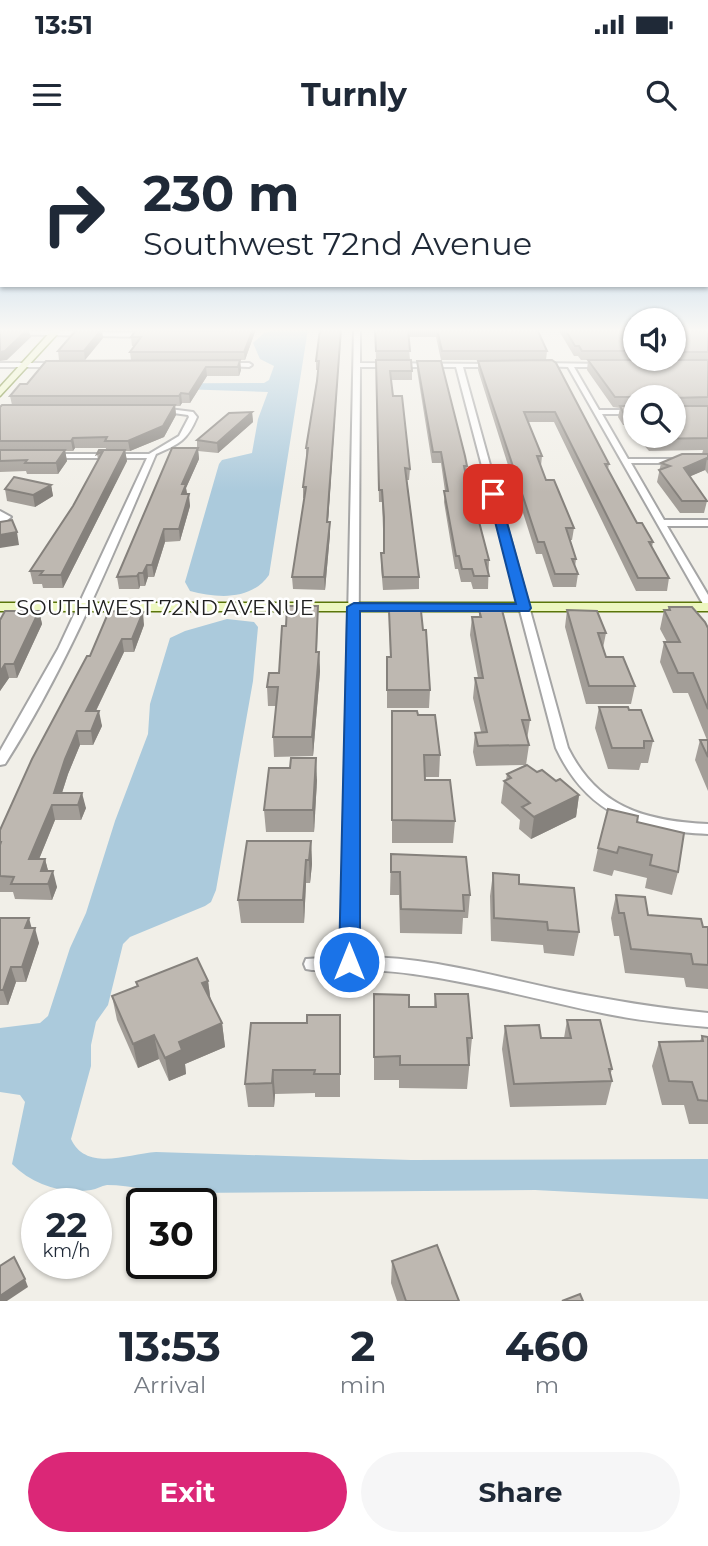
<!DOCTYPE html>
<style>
body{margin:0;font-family:Montserrat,sans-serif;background:#f6f6f7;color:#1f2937;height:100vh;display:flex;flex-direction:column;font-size:26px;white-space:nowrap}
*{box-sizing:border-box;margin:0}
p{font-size:23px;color:#747a83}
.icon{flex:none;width:38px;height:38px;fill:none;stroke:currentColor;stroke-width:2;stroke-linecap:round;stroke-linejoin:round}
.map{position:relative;height:1161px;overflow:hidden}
.panel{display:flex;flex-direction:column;background:#fff;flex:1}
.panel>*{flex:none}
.banner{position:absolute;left:0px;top:0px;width:709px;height:147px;box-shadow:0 2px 5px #0004;background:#fff;color:#1f2937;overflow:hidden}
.buttons{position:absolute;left:623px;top:168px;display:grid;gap:14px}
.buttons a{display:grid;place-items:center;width:63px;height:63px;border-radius:50%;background:#fff;box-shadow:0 2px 5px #0004;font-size:35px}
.speed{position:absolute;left:21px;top:1048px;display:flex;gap:14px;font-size:35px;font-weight:700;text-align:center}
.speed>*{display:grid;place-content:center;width:91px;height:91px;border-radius:50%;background:#fff;box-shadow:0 2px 5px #0004;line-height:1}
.speed small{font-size:18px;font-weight:400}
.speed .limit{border:4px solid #111;border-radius:10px;background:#fff;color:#111}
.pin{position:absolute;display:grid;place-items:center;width:60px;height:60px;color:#fff;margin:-30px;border-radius:14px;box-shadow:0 4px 10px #0006}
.me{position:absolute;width:77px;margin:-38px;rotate:0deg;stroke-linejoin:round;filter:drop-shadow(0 0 5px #0008)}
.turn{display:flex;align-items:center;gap:24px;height:147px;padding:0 28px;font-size:32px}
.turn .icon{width:91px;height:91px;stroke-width:2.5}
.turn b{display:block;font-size:49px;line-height:60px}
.eta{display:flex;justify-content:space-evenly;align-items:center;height:119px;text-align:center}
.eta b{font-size:42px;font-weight:700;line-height:49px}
.button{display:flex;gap:14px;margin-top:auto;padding:14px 28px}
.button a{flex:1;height:80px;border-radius:42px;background:#db2777;color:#fff;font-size:28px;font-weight:700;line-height:80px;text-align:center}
.button a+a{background:#f6f6f7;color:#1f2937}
.status{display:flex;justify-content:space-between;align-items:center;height:49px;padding:0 35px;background:#fff;direction:ltr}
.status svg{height:19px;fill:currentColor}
header{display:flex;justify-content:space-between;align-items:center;height:91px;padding:0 28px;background:#fff;font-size:32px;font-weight:700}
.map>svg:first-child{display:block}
</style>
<div class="status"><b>13:51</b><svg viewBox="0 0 49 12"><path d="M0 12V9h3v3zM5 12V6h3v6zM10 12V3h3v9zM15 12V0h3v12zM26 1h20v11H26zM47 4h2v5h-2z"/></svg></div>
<header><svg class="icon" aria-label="menu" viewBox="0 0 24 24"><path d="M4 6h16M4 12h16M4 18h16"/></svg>Turnly<svg class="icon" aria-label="search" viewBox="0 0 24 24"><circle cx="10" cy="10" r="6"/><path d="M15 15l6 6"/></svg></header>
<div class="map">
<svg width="708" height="1161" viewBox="0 0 708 1161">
<rect width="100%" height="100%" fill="#f1efe8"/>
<!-- water -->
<g fill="#abcadc">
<path d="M278 189H308L269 435C251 461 217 458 190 451L185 442 219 324 222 320 252 313 258 279 268 252 27 244 264 243 269 240 274 226 260 219 253 203 264 193Z"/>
<path d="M227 479 254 482 258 487 253 541 216 750 211 762 205 766 130 797 123 804 108 865 96 882 91 905V926L71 999C86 1032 128 1014 156 1012L411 1020 708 1019V1059L535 1050 183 1053C157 1053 131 1045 107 1045 101 1046 97 1049 91 1050 61 1054 33 1045 12 1024L25 962 20 955 0 952V888L40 883 48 876 70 808 86 773 115 681 148 594 150 564 170 498 185 491Z"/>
</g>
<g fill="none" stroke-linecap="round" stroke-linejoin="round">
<defs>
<g id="street">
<path d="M354 189H360V223L496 224 494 227H463L568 608C598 668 645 681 708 684V694C637 690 588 676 556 608L456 227H360L357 817C425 816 493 836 559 850 609 860 658 868 708 873V887C674 884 641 881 607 874 543 861 479 843 413 834 380 829 346 830 312 830L306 829 304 824 306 819 341 817Z"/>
<path d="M0 190 148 193 151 195 148 197 0 194Z"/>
<path d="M0 223H56L59 225 56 227H0Z"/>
<path d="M225 223H249L252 225 249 227 223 226Z"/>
<path d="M540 223 605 224 603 227H574L599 270H635V274H602L628 319H708V323H631L664 380H708V386H667L708 455V467L703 464 568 227 538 226Z"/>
<path d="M161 268 193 272 197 277C187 301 179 304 156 314 111 419 67 527 5 624L0 625V611L58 509 147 318H50L46 316 50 314H149L179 296 189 277 188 275 159 271V269Z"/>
<path d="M0 371 11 377 0 386Z"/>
</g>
<g id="secondary">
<path d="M53 189H62L0 256V247Z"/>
<rect x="0" y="463" width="708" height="8"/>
</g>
</defs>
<!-- street casing -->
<use href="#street" stroke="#a5a5a5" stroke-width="4"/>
<!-- secondary casing -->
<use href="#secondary" stroke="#5b760a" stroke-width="3"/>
<!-- street -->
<use href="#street" fill="#fff" fill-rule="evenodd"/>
<!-- secondary -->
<use href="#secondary" fill="#edf7c0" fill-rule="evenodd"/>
</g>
<!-- wall -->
<g fill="#a39e98">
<path d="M143 189H256L245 220H131L130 212 135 206H132L131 197 226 191Z"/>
<path d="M341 189 328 382H330V394L325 450 293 449 292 437 304 358H303V347L306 319V308L318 230H316V221Z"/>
<path d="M375 189H537L547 211 546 220H441L436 197H408L410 220H376Z"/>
<path d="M558 189H635V219H674V189H708V334L705 330 690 336 707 361 704 373H680L657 342 661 323 702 314 703 310 649 311 636 296H674V257H635V294L627 285H623L618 277 620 268 613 267 587 230 588 220H581L578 216H574Z"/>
<path d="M103 198 85 220H59L58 211Z"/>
<path d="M240 220 241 230 239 236H207L190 263H182L180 266H175L176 275 164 297 130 311H125L127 321 63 448H43L42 444H33L30 431 73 366 98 320 97 314 106 310V308H75L73 311H65L67 321 58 334H27L26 331 0 332V267L12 265 10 256 27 244Z"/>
<path d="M376 220 412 231V240H391L393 256 410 329 409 340H407L419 437V449L383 450 381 426V413H384L383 389 382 362H379Z"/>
<path d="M552 220 609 324 608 329 637 383 653 402 652 407 669 438 667 451H636L554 282H528L542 316 541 326 546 340 574 388 572 400H570L576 419 575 427 578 434 576 447H553L542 414H536L478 230V221Z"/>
<path d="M417 221 467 326 466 337 469 351 489 420 488 449H473L471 442H461L458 429H455L444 362 445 351 441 323H432L417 230Z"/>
<path d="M252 272 253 282 218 313 198 311 199 319 186 348 190 366 180 401 165 402 154 437H148L145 446H140L139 449H119L117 437 197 308V300Z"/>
<path d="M51 345 53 356 35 367 7 361 5 349Z"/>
<path d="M318 466 317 512H319L320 531 313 616 274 617 273 597 276 566H268L267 547 279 533 286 486Z"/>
<path d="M669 467 708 488V651L695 620 700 600H707L688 553H673L660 522 664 502H667L660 489 664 470H668Z"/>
<path d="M479 470 530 580 527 600 529 605 526 625 537 632 556 641 579 655 576 677 531 699 519 689 520 680 501 663 504 641 506 640 507 634 525 625 476 626 473 612 475 593 481 592 473 558 475 538H478L470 495 472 477H479Z"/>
<path d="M567 470 606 493 603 508 606 517 635 546 631 564H586L565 487Z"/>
<path d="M39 471 42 484 17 538H9L0 551V480Z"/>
<path d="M389 471 423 490 430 550 429 568H387V517H390Z"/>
<path d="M144 485 134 512H124L96 571 102 586 93 605H80L68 634 62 653 86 668 81 680H55L39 719H45L48 731 57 747 52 760 15 759 13 752H0V690L90 516Z"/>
<path d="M599 567 629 570 653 601 648 623H641L639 630 608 629 595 588Z"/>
<path d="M392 571 418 575 440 615 439 637H425V640L455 681 453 703H392Z"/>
<path d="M290 628 317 640 314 692H266L264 670Z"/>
<path d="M637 682 678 732 672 755 645 748 647 738 614 730 612 736 593 731 598 708Z"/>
<path d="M311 701 312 724 310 743H306L304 783H241L238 760Z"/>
<path d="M391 714 470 755 468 778H463L462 794 400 793 399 755H390Z"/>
<path d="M493 733 519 744 579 792 574 816 544 813 543 805 491 801 490 756Z"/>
<path d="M616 755 648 775 708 787V849L686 847 684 838 625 833 619 796H614L611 778Z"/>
<path d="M0 778 31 788 39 803 26 842H16L8 865H0Z"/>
<path d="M208 841 211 862 222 883 225 907 185 924 186 934 169 941 159 919 138 928 117 880 112 856 137 846 136 842Z"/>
<path d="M374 854 409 867H434L435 854 472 898 467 949 399 948V940H374Z"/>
<path d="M340 875V957H315V953L275 954 274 967H248L245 944 307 883Z"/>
<path d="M567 880 612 929 610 936 612 941 606 965 510 967 502 909 505 886 541 898H564Z"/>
<path d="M702 896 708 897V984H689L684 965H662L652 926 659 902 700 901Z"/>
<path d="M392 1121 459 1161H397L391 1143Z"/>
</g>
<!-- shaded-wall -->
<g fill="#85817c">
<path d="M28 189 31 197 7 220 0 221V212Z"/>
<path d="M102 189 103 198 85 220 84 211Z"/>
<path d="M253 189H256L245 220 244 212Z"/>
<path d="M341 189 327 394V382Z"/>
<path d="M240 220 241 230 239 236 238 227Z"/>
<path d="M206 227 207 236 190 263 189 254Z"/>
<path d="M181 253 182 263 180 266 179 256Z"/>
<path d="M175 265 176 275 164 297 130 311 128 301Z"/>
<path d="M252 272 253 282 218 313 217 303Z"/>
<path d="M73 298 75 308 73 311 71 301Z"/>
<path d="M198 308 199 319 186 348 187 356 183 366 182 344Z"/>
<path d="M65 310 67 321 58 334 56 323Z"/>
<path d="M125 310 127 321 63 448 61 435Z"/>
<path d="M707 318 705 330 682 340 684 328Z"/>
<path d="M51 345 53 356 35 367 33 355Z"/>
<path d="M189 354 190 366 180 401 179 389Z"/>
<path d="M330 382V394L325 450 324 437Z"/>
<path d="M164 389 165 402 154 437 152 425Z"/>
<path d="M17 392 19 405 0 408V395Z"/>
<path d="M147 425 148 437 145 446 143 433Z"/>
<path d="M139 433 140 446 139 449 137 436Z"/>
<path d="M39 471 42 484 17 538 14 524Z"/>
<path d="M143 472 144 485 134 512 132 499Z"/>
<path d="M122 499 124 512 89 585 86 571Z"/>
<path d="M319 512 320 531 313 616 312 597Z"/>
<path d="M5 524 9 538 0 551V532Z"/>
<path d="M99 571 102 586 93 605 91 591Z"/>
<path d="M77 591 80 605 68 634 58 665 54 653 65 619Z"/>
<path d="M316 618 317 640 314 692 313 670Z"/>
<path d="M82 653 86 668 81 680 78 665Z"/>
<path d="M579 655 576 677 531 699 534 677Z"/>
<path d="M52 665 55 680 33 734 29 719Z"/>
<path d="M311 701 312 724 310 743 309 720Z"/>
<path d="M45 719 49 734 41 731Z"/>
<path d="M306 720V743L304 783 303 760Z"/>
<path d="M53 731 57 747 52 760 48 744Z"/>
<path d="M29 778 33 793 35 788 39 803 26 842 22 827 25 788Z"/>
<path d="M11 827 16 842 8 865 3 850Z"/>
<path d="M208 841 211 864 202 843Z"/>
<path d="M222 883 225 907 185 924 186 934 169 941 165 918 179 902Z"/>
<path d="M154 895 159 919 138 928 133 904Z"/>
<path d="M273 930 275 954 274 967 272 943Z"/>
<path d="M25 1139 28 1147 7 1161H0V1156Z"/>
</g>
<!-- building -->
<g fill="#beb8b1" stroke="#85817c" stroke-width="2">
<path d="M0 189H28L5 211 0 212Z"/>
<path d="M77 189H102L84 211H58Z"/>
<path d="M228 189H253L244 212H130L141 197H131L136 190 225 191Z"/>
<path d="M320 189H341L327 382H330L324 437H292L306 347H303L308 308H306L317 241 319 221H316Z"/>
<path d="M375 189H408L410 211H376Z"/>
<path d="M437 189H537L547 211H442Z"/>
<path d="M565 189H635V211H582L579 206H575Z"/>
<rect x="674" y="189" width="34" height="23"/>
<path d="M240 220 238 227H206L189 254 181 253 179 256H10L20 244H27L46 221Z"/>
<path d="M376 220H411L412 231H390L393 256H402L410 329 405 328 419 437H383L381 413H384V377L382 350H379Z"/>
<path d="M552 220 556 223 609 324H605L637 383H642L653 402H649L669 438H638L555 272H524L542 316H537L546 340H554L574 388H566L576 419H572L578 434H555L544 402H538L478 221Z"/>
<path d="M588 220H708V257L674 258 676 266H708V298L651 299 648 296H674V257H615Z"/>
<path d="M417 221H441L465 316 467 326H464L469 351H471L489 420H485L489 436H474L472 429H462L459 416H456L444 351H448L441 312H433Z"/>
<path d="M2 265H175L163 286 128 301H105L107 297 73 298 71 301H0V267Z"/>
<path d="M620 266H635V282L629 274H624Z"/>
<path d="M252 272 217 303 197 300 229 273Z"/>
<path d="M172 308H198L182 344H186L182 354H189L179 389H164L152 425H147L143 433H139L137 436 117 437Z"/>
<path d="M0 310H65L56 323H25L27 320 0 321Z"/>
<path d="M99 310H125L61 435H40L43 431H30L73 366 103 311 97 314Z"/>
<path d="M682 314H708V319L707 318 684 328 707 361H682L659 330 670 326 661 323Z"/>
<path d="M14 337 51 345 33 355 5 349Z"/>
<path d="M12 380 17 392 0 395V382Z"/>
<path d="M287 466H318L316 512H319L312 597H273L278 547H267L269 533H279L282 486H286Z"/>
<path d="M669 467H692L705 482 708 488V569L693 533H678L664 502H680L664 470H670Z"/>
<path d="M479 470H502L530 580H522L529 605 478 606 475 593 487 592 475 538H483L472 477H481Z"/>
<path d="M567 470 597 471 606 493H598L606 517H623L635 546H589Z"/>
<path d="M5 471H39L14 524H5L0 532V480Z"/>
<path d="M109 471 143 472 132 499H122L86 571H99L91 591H77L65 619 54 653H82L78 665H52L29 719H45L41 731H53L48 744H11L14 737 0 736V705L1 702H0V690L32 619 87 516H90Z"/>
<path d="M389 471H421L423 490H426L430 550H387V517H391Z"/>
<path d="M599 567H628L629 570H641L653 601H644V608H612Z"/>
<path d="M392 571H417L418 575H435L440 615H424L425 640H450L455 681 392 680Z"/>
<path d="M700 600H708V617Z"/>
<path d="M291 618H316L313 670H264L269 628H290Z"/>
<path d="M527 625 537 632 542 630 556 641 560 639 579 655 534 677 522 667 530 663 504 641 511 638 507 634Z"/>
<path d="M608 669 638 676 637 682 684 693 678 732 650 725 652 715 619 707 617 713 598 708Z"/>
<path d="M247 701H311L309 720H306L303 760H238Z"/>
<path d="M391 714 466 717 470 755H463L464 771 401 769 400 732H391Z"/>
<path d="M493 733 519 735V744L574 748 579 792 548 790 547 782 494 778Z"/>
<path d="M616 755 645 757 648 775 701 779 703 787H708V825L693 824 691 814 631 809 624 773H619Z"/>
<path d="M0 778H29L25 788H35L22 827H11L3 850H0Z"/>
<path d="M197 818 208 841 202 843 222 883 179 902 182 910 165 918 154 895 133 904 112 856 138 846 136 842Z"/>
<path d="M374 854 409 855V867H436L435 854H468L472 898H467L469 925H400V916L374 917Z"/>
<path d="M307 875H340V934H314L315 930H273L272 943 245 944 251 883H307Z"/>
<path d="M567 880H600L612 929H609L612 941 514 944 505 886 539 885 541 898H571Z"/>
<path d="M702 896 708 897V961L698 960 692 942 669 941 659 902 703 901Z"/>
<path d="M437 1105 459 1161H406L392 1121Z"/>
<path d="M14 1117 25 1139 0 1156V1126Z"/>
<path d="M580 1154 583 1161H562Z"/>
</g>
<!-- sky -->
<linearGradient id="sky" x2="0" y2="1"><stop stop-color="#8fbde3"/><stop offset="0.54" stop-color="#f9f8f5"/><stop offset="1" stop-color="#f9f8f5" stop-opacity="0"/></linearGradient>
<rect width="708" height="352" fill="url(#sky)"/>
<!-- route -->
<path fill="#1a73e8" stroke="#114b97" stroke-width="2" d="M493 351 499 354 531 468 529 471H360V822L357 828 349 830 342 828 339 822 347 467 354 463 516 464 488 354Z"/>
<g text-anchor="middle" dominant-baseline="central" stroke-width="5" stroke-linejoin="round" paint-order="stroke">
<!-- street labels -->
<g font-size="21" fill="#212121" stroke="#fff">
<text x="165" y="467">SOUTHWEST 72ND AVENUE</text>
</g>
</g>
</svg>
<div class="buttons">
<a><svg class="icon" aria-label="sound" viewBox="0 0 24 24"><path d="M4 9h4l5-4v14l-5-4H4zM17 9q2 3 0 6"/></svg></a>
<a><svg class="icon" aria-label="search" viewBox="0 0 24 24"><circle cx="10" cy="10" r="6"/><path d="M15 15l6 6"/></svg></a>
</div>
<div class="speed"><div>22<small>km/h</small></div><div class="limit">30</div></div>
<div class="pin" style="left:493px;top:354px;background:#d93025"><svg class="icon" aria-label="arrive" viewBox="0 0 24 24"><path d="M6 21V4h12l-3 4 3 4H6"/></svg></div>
<svg class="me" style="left:349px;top:822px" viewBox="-20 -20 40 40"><circle r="17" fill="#1a73e8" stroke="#fff" stroke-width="3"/><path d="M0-11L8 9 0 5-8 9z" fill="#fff"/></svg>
<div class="banner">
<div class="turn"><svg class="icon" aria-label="right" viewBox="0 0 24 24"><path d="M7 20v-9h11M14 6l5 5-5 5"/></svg><div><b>230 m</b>Southwest 72nd Avenue</div></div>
</div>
</div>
<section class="panel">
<div class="eta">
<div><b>13:53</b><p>Arrival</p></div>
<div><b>2</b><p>min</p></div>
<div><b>460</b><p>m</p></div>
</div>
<div class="button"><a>Exit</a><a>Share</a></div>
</section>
